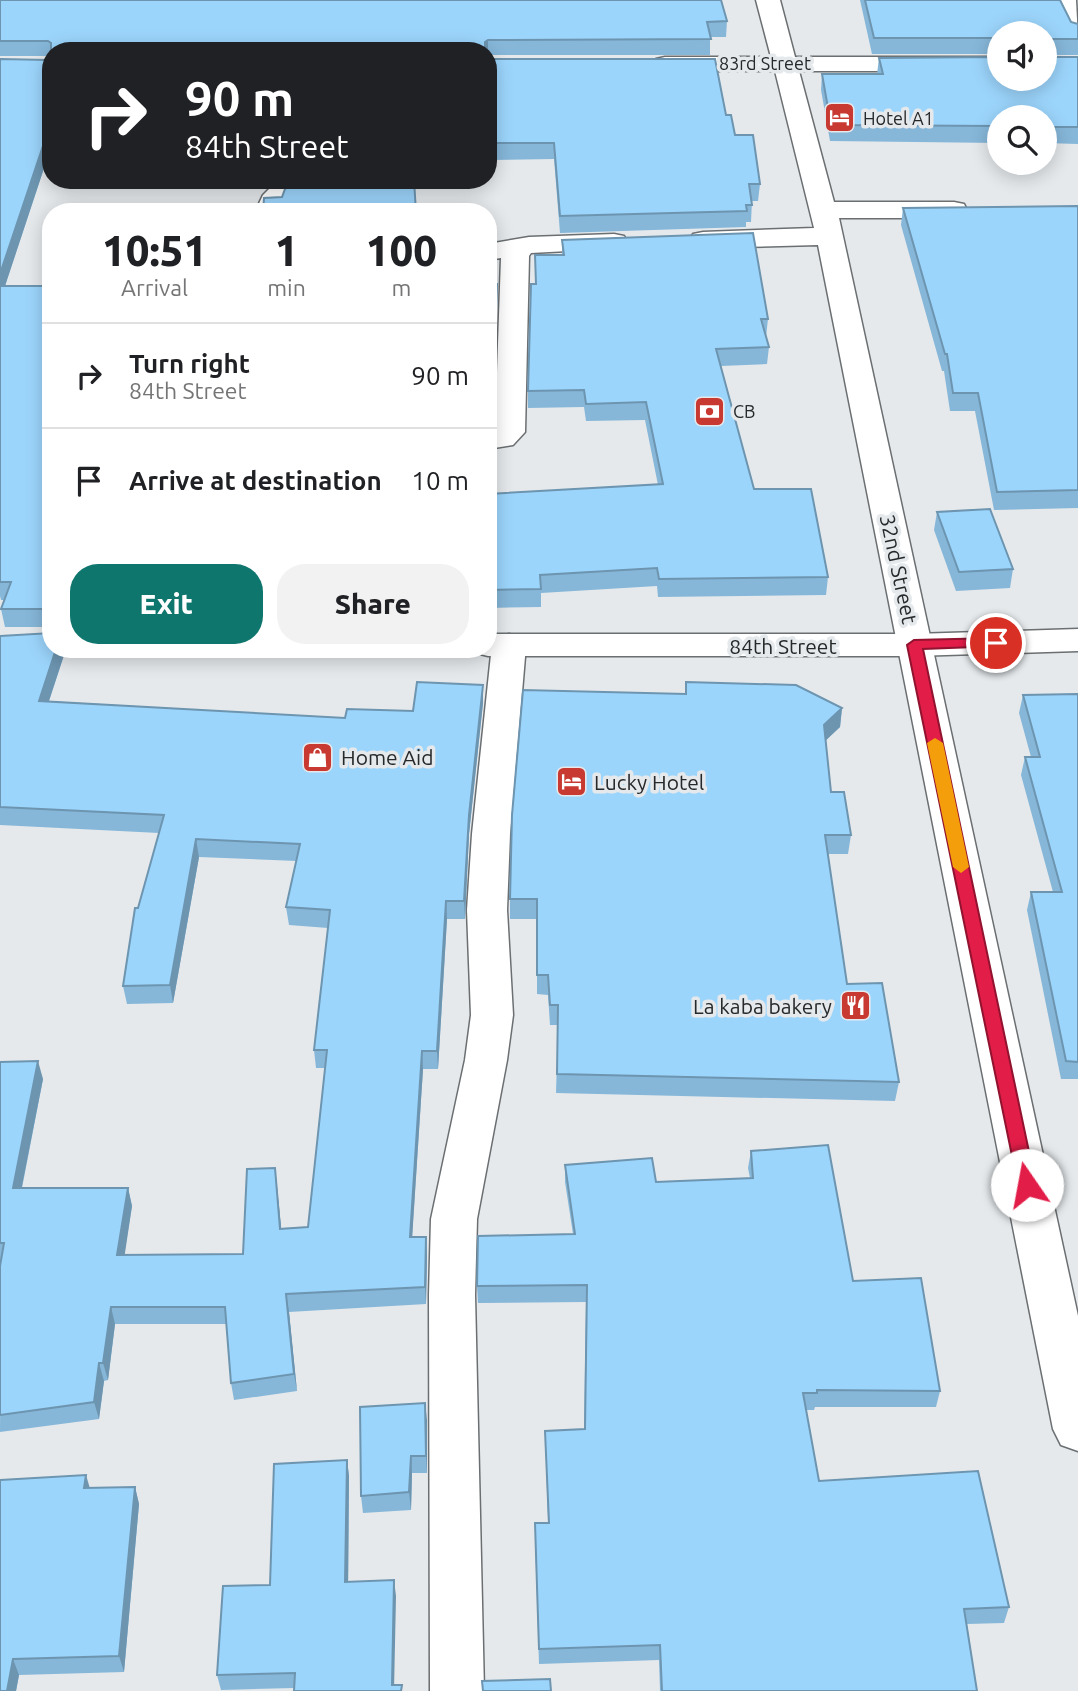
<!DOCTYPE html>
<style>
body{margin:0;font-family:Ubuntu,sans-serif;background:#f2f2f2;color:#202124;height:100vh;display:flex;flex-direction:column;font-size:26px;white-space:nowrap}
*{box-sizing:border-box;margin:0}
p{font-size:23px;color:#757577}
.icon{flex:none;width:38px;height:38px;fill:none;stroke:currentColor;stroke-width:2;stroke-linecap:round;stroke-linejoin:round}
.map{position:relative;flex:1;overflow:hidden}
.side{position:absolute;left:42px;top:203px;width:455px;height:455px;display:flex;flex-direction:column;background:#fff;border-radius:28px;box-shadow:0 4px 18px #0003}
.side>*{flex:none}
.banner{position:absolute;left:42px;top:42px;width:455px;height:147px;border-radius:28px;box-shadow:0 4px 18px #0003;background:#202124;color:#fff;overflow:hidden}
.tools{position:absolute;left:987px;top:21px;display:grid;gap:14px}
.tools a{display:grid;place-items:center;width:70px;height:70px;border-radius:50%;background:#fff;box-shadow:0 4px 18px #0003;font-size:35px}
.pin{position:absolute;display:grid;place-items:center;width:60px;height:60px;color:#fff;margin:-30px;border:4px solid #fff;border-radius:50%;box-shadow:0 2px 7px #0007}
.me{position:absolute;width:77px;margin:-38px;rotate:348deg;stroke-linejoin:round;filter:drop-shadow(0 0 5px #0008)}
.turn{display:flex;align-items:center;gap:24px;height:147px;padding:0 28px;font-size:32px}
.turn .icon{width:91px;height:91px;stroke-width:2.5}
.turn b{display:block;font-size:49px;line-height:60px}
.eta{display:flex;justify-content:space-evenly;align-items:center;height:119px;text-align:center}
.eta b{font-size:42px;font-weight:800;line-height:49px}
.button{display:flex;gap:14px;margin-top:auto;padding:14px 28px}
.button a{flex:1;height:80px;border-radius:28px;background:#0f766e;color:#fff;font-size:28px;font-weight:800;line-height:80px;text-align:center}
.button a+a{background:#f2f2f2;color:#202124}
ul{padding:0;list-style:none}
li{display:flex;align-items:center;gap:21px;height:105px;padding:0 28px;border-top:2px solid #e0e0e0}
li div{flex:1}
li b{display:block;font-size:26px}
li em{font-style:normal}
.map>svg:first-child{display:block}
</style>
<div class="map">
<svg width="1078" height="1691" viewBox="0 0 1078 1691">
<rect width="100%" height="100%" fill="#e5e9ec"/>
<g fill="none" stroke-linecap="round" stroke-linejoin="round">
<defs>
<g id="street">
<path d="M756 0H780L795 57H999V71H799L834 202H954L964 204 967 210 964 216 954 218H839L1078 1316V1451L1061 1445 1053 1429 818 245 703 248 693 246 689 240 693 234 703 232 814 228 775 71H665L656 69 653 64 656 59 665 57H771Z"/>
<path d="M1052 0H1076L1078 39 1070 37Z"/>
<path d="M278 180H307L284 204 282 212H255L263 195Z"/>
<path d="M614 234 624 236 628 242 624 248 531 253 529 256 525 432 513 445 488 449V431L495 429 501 258 488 260V244L529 237Z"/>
<path d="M509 634 521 637 526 645 510 834 507 910 513 1015 507 1060 477 1219 475 1295 484 1691H430L429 1295 431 1219 465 1060 471 1015 467 910 472 834 492 645 497 637Z"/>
</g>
<path id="secondary" d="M1078 629V651L914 656H488L476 653 473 649H488V634H914Z"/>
</defs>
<!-- street casing -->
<use href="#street" stroke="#6b6f71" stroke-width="3"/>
<!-- secondary casing -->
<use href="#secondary" stroke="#6b6f71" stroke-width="3"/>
<!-- street -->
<use href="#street" fill="#fff" fill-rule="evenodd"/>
<!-- secondary -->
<use href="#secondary" fill="#fff" fill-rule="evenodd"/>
</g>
<!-- wall -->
<g fill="#86b7d9">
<path d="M0 0 727 21 726 37H710V55H488V51H51V56H0Z"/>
<path d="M860 0H1060L1071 22 1078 24V55H1046V57H1078V144L1045 143V117H999V143L830 141 821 90 822 74H877L879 58 1045 79 999 33V54H872Z"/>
<path d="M51 57V153H49L5 286H51V633L50 627H5L1 609 4 600H1L0 596V59L48 60Z"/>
<path d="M488 59 726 115 760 184 758 201H752L751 222H746V227L560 233 554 159 488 160Z"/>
<path d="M1078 206V508L994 510 975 411H950L944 371H942L901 225 903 208Z"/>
<path d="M562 240 768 319 766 337 769 347 767 364 721 366 754 489 828 577 826 595 658 597 657 586 541 593V607L488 608V494L658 485 645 420 586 421 584 407 528 408V391L535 284V255H562Z"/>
<path d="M488 285 497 301 493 409H488Z"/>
<path d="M937 512 1013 569 1010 588 956 591 934 530Z"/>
<path d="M0 636 66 649 49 701 345 718 413 711 483 685V703L469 834 465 919H447L438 1069H423L412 1237H426L427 1255 426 1304 289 1312 297 1391 234 1400 231 1383 226 1324H115L108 1380 104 1381 99 1419 0 1432 1 1261H0V1062L43 1079 22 1188H128L132 1206 124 1255 243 1254 275 1168 281 1228 308 1227 325 1068H316L314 1050 328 928 289 925 286 907 297 861 199 857 173 1003 127 1004 123 986 138 908 159 833 0 825Z"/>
<path d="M686 682 842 708 840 727 826 740 831 792 851 835 848 854H827L847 984 899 1082 895 1101 556 1093 558 1025H550L548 995 537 994V919H510V899L685 694Z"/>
<path d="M1078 694V1079H1061L1027 910 1031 892H1053L1021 775 1025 757H1031L1019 713 1023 695Z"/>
<path d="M751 1151 940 1391 936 1407H815L814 1410H806L819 1481 1009 1607 1004 1623 967 1624 977 1691H660L659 1660 539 1664 535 1539 548 1523 545 1431 584 1429 586 1302 478 1303 477 1286 573 1234 565 1182V1165L656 1182 750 1178 748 1168Z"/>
<path d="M427 1420V1473H412L411 1510 363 1513 361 1496Z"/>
<path d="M347 1460 349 1476 348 1582 396 1596 294 1688 221 1690 217 1675 270 1585Z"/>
<path d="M0 1480 90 1488 135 1487 139 1504 124 1672 19 1675 16 1691H0Z"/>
</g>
<!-- shaded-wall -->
<g fill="#6d95b0">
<path d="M488 40V51H485V42Z"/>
<path d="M46 137 49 153 0 301V274Z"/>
<path d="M268 180H275L269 185Z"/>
<path d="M497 284V301L493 409V391Z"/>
<path d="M56 649H66L43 719 39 701Z"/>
<path d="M483 685V703L469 834 465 919 464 901 469 815Z"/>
<path d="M842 708 840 727 822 744 824 725Z"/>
<path d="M196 839 199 857 173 1003 170 985Z"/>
<path d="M446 901 447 919 438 1069 437 1051Z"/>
<path d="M422 1051 423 1069 411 1255 410 1237Z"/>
<path d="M38 1061 43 1079 18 1206 13 1188Z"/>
<path d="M275 1168 277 1186 283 1246 280 1229Z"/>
<path d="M128 1188 132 1206 122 1273 117 1255Z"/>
<path d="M426 1237 427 1255 426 1304 425 1287Z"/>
<path d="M286 1294 289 1312 297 1391 294 1374Z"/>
<path d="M111 1307 115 1324 108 1380 103 1363Z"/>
<path d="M99 1363 104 1381 99 1419 94 1402Z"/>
<path d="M425 1403 427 1420V1473L426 1456Z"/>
<path d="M411 1456 412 1473 411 1510 409 1492Z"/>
<path d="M347 1460 349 1476 348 1598 345 1582Z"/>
<path d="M86 1475 91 1492 84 1488Z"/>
<path d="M135 1487 139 1504 124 1672 119 1656Z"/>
<path d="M394 1580 396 1596 394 1691 392 1685Z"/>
<path d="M13 1659 19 1675 16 1691H7Z"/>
</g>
<!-- building -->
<g fill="#9cd5fc" stroke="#6d95b0" stroke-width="2">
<path d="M0 0H721L727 21 707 22 711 39 488 40 485 42V51H51V43L48 41H0Z"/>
<path d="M865 0H1060L1071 22 1078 24V39H1046V57H1078V127H1045V117H999V126L831 125 822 74H883L879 58 999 57V79H1045V33H999V38H874Z"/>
<path d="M51 57V137H46L0 274V59L48 60Z"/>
<path d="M488 59H715L726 115H731L735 135H753L760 184H749L752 205H746L747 211 560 216 554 143H488Z"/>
<path d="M293 180H414L416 212H263L264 198 282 197 285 189Z"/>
<path d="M1078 206V490L997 492 978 393H953L947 354H945L903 208Z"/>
<path d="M753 233 768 319H761L769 347 716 349 754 489H811L828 577 659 579 657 568 540 575 541 589 488 590V494L663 484 646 402 586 404 584 390 528 391 531 284H536L535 255H564L562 240Z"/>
<path d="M497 284 493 391 488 392V285Z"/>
<path d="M0 286H51V628H50L49 609H1L11 582H0Z"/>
<path d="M990 509 1013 569 959 572 937 512Z"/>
<path d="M51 633V649H56L39 701 345 718 347 709 413 711 417 682 483 685 469 815 464 901H446L437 1051H422L410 1237H426L425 1287 286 1294 294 1374 231 1383 225 1307H111L103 1363H99L94 1402 0 1415V1266L4 1243H0V1062L38 1061 13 1188H128L117 1255 243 1254 247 1169 275 1168 280 1229 308 1227 327 1050H314L330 910 286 907 300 844 196 839 170 985 123 986 135 908H138L164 815 0 807V636Z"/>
<path d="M686 682 796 685 842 708 824 725 831 792H844L851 835H825L847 984 882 983 899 1082 557 1074 558 1005H550L548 975H537V899H510L512 815 523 690 686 694Z"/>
<path d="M1078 694V1062L1066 1061 1031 892H1062L1025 757H1040L1023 695Z"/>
<path d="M828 1145 853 1281 921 1278 940 1391 817 1390V1393H803L819 1481 978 1471 1009 1607 964 1609 977 1691H662L660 1645 539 1649 535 1523H549L545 1431 585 1429 587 1285 477 1286 478 1236 575 1234 565 1165 652 1158 656 1182 753 1178 751 1151Z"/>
<path d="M425 1403 426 1456H411L409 1492 361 1496 360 1407Z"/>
<path d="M347 1460 345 1582 394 1580 392 1685H402L401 1691H294L295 1673 217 1675 223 1586 270 1585 274 1464Z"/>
<path d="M86 1475 84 1488 135 1487 119 1656 13 1659 7 1691H0V1480Z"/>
<path d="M550 1679 551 1691H483L482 1681Z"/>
</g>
<!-- route -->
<path fill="#e11d48" stroke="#92132f" stroke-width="2" d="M996 638 1001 639 1003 643 1001 646 923 649 1036 1185 1034 1191 1027 1193 1021 1191 1018 1185 907 645 914 640Z"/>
<!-- slow -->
<path fill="#f59e0b" d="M935 738 943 743 969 867 961 873 953 867 927 743Z"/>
<!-- icons -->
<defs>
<symbol id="hotel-square" viewBox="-11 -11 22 22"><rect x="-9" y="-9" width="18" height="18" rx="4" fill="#c83a31" stroke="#e5e9ec"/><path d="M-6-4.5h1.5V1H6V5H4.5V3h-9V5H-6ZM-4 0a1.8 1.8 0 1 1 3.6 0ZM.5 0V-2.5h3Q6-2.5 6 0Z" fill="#fff"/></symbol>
<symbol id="bank-square" viewBox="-11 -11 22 22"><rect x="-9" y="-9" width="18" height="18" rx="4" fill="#c83a31" stroke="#e5e9ec"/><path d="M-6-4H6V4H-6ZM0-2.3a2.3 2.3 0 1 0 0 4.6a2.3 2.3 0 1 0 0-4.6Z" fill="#fff"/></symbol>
<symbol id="shop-square" viewBox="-11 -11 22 22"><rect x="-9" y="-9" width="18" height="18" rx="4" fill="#c83a31" stroke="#e5e9ec"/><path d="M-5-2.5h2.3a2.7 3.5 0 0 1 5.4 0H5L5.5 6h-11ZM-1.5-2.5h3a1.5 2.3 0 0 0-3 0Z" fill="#fff"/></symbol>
<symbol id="restaurant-square" viewBox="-11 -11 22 22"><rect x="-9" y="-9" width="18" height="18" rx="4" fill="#c83a31" stroke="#e5e9ec"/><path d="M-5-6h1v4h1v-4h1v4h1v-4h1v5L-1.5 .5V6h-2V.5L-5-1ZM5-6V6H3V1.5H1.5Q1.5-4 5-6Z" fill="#fff"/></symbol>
</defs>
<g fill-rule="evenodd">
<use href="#hotel-square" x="822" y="100" width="35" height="35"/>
<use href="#bank-square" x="692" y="394" width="35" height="35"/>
<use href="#shop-square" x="300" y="740" width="35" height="35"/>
<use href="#hotel-square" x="554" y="764" width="35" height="35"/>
<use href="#restaurant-square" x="838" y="988" width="35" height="35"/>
</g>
<g text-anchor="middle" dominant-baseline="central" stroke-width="7" stroke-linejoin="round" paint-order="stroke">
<!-- far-street labels -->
<g font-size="18" fill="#262829" stroke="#e5e9ec">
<text x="765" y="63">83rd Street</text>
</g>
<!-- far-poi labels -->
<g font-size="18" fill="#262829" stroke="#e5e9ec" text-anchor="start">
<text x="863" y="118">Hotel A1</text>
<text x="733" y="411">CB</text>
</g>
<!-- street labels -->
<g font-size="21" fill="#262829" stroke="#e5e9ec">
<text transform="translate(899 569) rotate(78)">32nd Street</text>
<text x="783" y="646">84th Street</text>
</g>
<!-- poi labels -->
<g font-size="21" fill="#262829" stroke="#e5e9ec" text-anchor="start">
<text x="341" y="757">Home Aid</text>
<text x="594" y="782">Lucky Hotel</text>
<text x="832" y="1006" text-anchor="end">La kaba bakery</text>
</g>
</g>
</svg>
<div class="tools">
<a><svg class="icon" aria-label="sound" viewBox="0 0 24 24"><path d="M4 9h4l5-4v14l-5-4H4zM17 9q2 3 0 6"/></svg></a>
<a><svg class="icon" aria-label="search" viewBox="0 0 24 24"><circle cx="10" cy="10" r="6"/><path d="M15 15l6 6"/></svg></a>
</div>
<div class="pin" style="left:996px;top:643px;background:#d93025"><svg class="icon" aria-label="arrive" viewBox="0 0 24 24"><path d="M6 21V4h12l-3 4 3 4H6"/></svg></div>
<svg class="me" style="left:1027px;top:1185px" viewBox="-20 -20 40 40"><circle r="19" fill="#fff"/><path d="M0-13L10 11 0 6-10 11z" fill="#e11d48"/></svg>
<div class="banner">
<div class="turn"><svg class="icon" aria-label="right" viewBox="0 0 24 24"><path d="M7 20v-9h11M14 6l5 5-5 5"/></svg><div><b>90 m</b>84th Street</div></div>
</div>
<section class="side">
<div class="eta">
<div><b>10:51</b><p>Arrival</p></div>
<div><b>1</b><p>min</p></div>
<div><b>100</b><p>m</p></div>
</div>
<ul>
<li><svg class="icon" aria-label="right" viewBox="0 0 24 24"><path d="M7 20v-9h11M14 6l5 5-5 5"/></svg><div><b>Turn right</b><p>84th Street</p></div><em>90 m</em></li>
<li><svg class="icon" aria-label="arrive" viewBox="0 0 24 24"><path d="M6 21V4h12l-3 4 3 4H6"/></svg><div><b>Arrive at destination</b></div><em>10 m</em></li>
</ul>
<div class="button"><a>Exit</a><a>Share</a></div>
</section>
</div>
